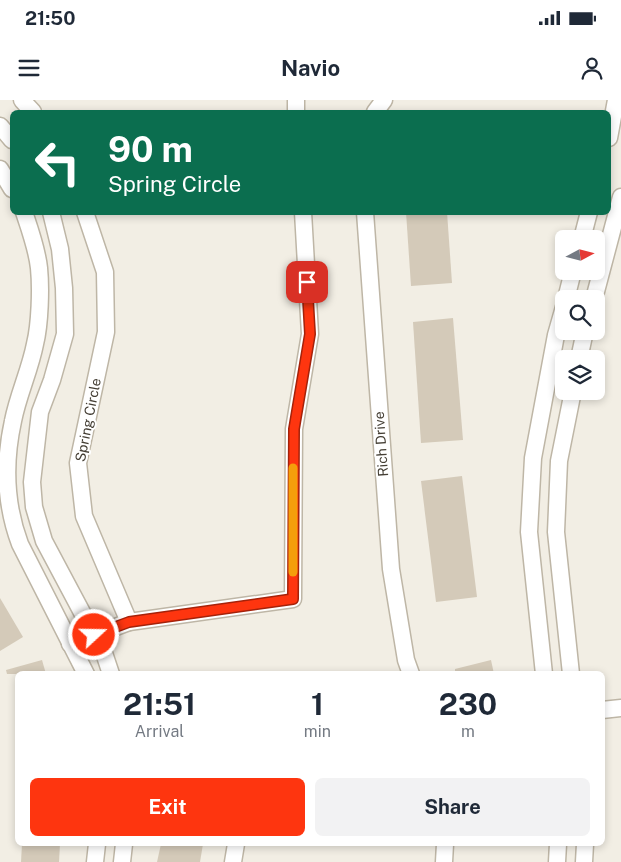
<!DOCTYPE html>
<style>
body{margin:0;font-family:"Public Sans",sans-serif;background:#f2f2f3;color:#1f2937;height:100vh;display:flex;flex-direction:column;font-size:19px;white-space:nowrap}
*{box-sizing:border-box;margin:0}
p{font-size:16px;color:#747a83}
.icon{flex:none;width:28px;height:28px;fill:none;stroke:currentColor;stroke-width:2;stroke-linecap:round;stroke-linejoin:round}
.map{position:relative;flex:1;overflow:hidden}
.drawer{position:absolute;left:15px;top:571px;width:590px;height:175px;display:flex;flex-direction:column;background:#fff;border-radius:8px;box-shadow:0 2px 8px #0003}
.drawer>*{flex:none}
.guide{position:absolute;left:10px;top:10px;width:601px;height:105px;border-radius:8px;box-shadow:0 2px 8px #0003;background:#0b6e4f;color:#fff;overflow:hidden}
.needle{width:32px;rotate:83deg}
.tools{position:absolute;left:555px;top:130px;display:grid;gap:10px}
.tools a{display:grid;place-items:center;width:50px;height:50px;border-radius:8px;background:#fff;box-shadow:0 2px 8px #0003;font-size:25px}
.pin{position:absolute;display:grid;place-items:center;width:42px;height:42px;color:#fff;margin:-21px;border-radius:10px;box-shadow:0 2px 8px #0006}
.me{position:absolute;width:55px;margin:-28px;rotate:69deg;stroke-linejoin:round;filter:drop-shadow(0 0 4px #0008)}
.turn{display:flex;align-items:center;gap:18px;height:105px;padding:0 15px;font-size:22px}
.turn .icon{width:65px;height:65px;stroke-width:2.5}
.turn b{display:block;font-size:35px;line-height:42px}
.eta{display:flex;justify-content:space-evenly;align-items:center;height:85px;text-align:center}
.eta b{font-size:30px;font-weight:700;line-height:35px}
.primary-button{display:flex;gap:10px;margin-top:auto;padding:10px 15px}
.primary-button a{flex:1;height:58px;border-radius:8px;background:#fe350f;color:#fff;font-size:20px;font-weight:700;line-height:58px;text-align:center}
.primary-button a+a{background:#f2f2f3;color:#1f2937}
.status{display:flex;justify-content:space-between;align-items:center;height:35px;padding:0 25px;background:#fff;direction:ltr}
.status svg{height:14px;fill:currentColor}
header{display:flex;justify-content:space-between;align-items:center;height:65px;padding:0 15px;background:#fff;font-size:22px;font-weight:700}
.map>svg:first-child{display:block}
</style>
<div class="status"><b>21:50</b><svg viewBox="0 0 49 12"><path d="M0 12V9h3v3zM5 12V6h3v6zM10 12V3h3v9zM15 12V0h3v12zM26 1h20v11H26zM47 4h2v5h-2z"/></svg></div>
<header><svg class="icon" aria-label="menu" viewBox="0 0 24 24"><path d="M4 6h16M4 12h16M4 18h16"/></svg>Navio<svg class="icon" aria-label="person" viewBox="0 0 24 24"><circle cx="12" cy="8" r="4"/><path d="M4 21q1-7 8-7t8 7"/></svg></header>
<div class="map">
<svg width="621" height="762" viewBox="0 0 621 762">
<rect width="100%" height="100%" fill="#f2eee4"/>
<!-- building -->
<g fill="#d4cab9">
<path d="M406 112H447L452 183 411 186Z"/>
<path d="M453 218 463 340 421 343 413 222Z"/>
<path d="M462 376 477 497 436 502 421 381Z"/>
<path d="M0 498 23 537 0 551Z"/>
<path d="M42 560 46 574H7L6 570Z"/>
<path d="M491 560 494 574H455V569Z"/>
<path d="M22 744H60L59 762H21Z"/>
<path d="M161 744H203L200 762H157Z"/>
</g>
<g fill="none" stroke-linecap="round" stroke-linejoin="round">
<defs>
<g id="street">
<path d="M22 0 33 12"/>
<path d="M296 0V12"/>
<path d="M375 12 384 0"/>
<path d="M0 26 12 40"/>
<path d="M609 38 616 0"/>
<path d="M0 69 12 89"/>
<path d="M24 112C30 130 37 149 39 168 41 188 40 224 35 244 30 270 18 295 13 321 4 362 5 404 20 444L86 574"/>
<path d="M51 112 60 149 64 188 65 234 52 280 40 312 32 382 34 407 44 441 94 535 105 556 111 574"/>
<path d="M85 112 105 172 106 232 78 363 84 416 129 522 293 499 294 329 310 234 303 112"/>
<path d="M365 112 391 469 406 560 411 574"/>
<path d="M582 139 589 112"/>
<path d="M566 199 573 171"/>
<path d="M594 199 621 97"/>
<path d="M579 259 585 231"/>
<path d="M70 544 129 522"/>
<path d="M544 574 529 432 533 358 556 235 564 207"/>
<path d="M571 574 556 432 559 361 573 291"/>
<path d="M602 610 621 608"/>
<path d="M95 762 97 744"/>
<path d="M122 762 124 744"/>
<path d="M233 762 236 744"/>
<path d="M444 762 445 744"/>
<path d="M557 762 558 744"/>
<path d="M584 762 585 744"/>
</g>
</defs>
<!-- street casing -->
<use href="#street" stroke="#beb6a6" stroke-width="19"/>
<!-- street -->
<use href="#street" stroke="#fff" stroke-width="16"/>
</g>
<g fill="none" stroke-linecap="round" stroke-linejoin="round">
<defs>
<path id="route" d="M94 535 129 522 293 499 294 329 310 234 307 182"/>
</defs>
<!-- route casing -->
<use href="#route" stroke="#a5220a" stroke-width="12"/>
<!-- route -->
<use href="#route" stroke="#fe350f" stroke-width="9"/>
<!-- slow -->
<path stroke="#f59e0b" stroke-width="9" d="M293 472V368"/>
</g>
<g text-anchor="middle" dominant-baseline="central" stroke-width="4" stroke-linejoin="round" paint-order="stroke">
<!-- street labels -->
<g font-size="14" fill="#443e34" stroke="#fff">
<text transform="translate(88 320) rotate(-79)">Spring Circle</text>
<text transform="translate(381 344) rotate(-94)">Rich Drive</text>
</g>
</g>
</svg>
<div class="tools">
<a><svg class="needle" viewBox="-14 -14 28 28"><path d="M0-13l5 13h-10z" fill="#e53935"/><path d="M0 13l5-13h-10z" fill="#747a83"/></svg></a>
<a><svg class="icon" aria-label="search" viewBox="0 0 24 24"><circle cx="10" cy="10" r="6"/><path d="M15 15l6 6"/></svg></a>
<a><svg class="icon" aria-label="layers" viewBox="0 0 24 24"><path d="M12 4l9 5-9 5-9-5zM3 14l9 5 9-5"/></svg></a>
</div>
<div class="pin" style="left:307px;top:182px;background:#d93025"><svg class="icon" aria-label="arrive" viewBox="0 0 24 24"><path d="M6 21V4h12l-3 4 3 4H6"/></svg></div>
<svg class="me" style="left:94px;top:535px" viewBox="-20 -20 40 40"><circle r="17" fill="#fe350f" stroke="#fff" stroke-width="3"/><path d="M0-11L8 9 0 5-8 9z" fill="#fff"/></svg>
<div class="guide">
<div class="turn"><svg class="icon" aria-label="left" viewBox="0 0 24 24"><path d="M17 20v-9H6M10 6l-5 5 5 5"/></svg><div><b>90 m</b>Spring Circle</div></div>
</div>
<section class="drawer">
<div class="eta">
<div><b>21:51</b><p>Arrival</p></div>
<div><b>1</b><p>min</p></div>
<div><b>230</b><p>m</p></div>
</div>
<div class="primary-button"><a>Exit</a><a>Share</a></div>
</section>
</div>
